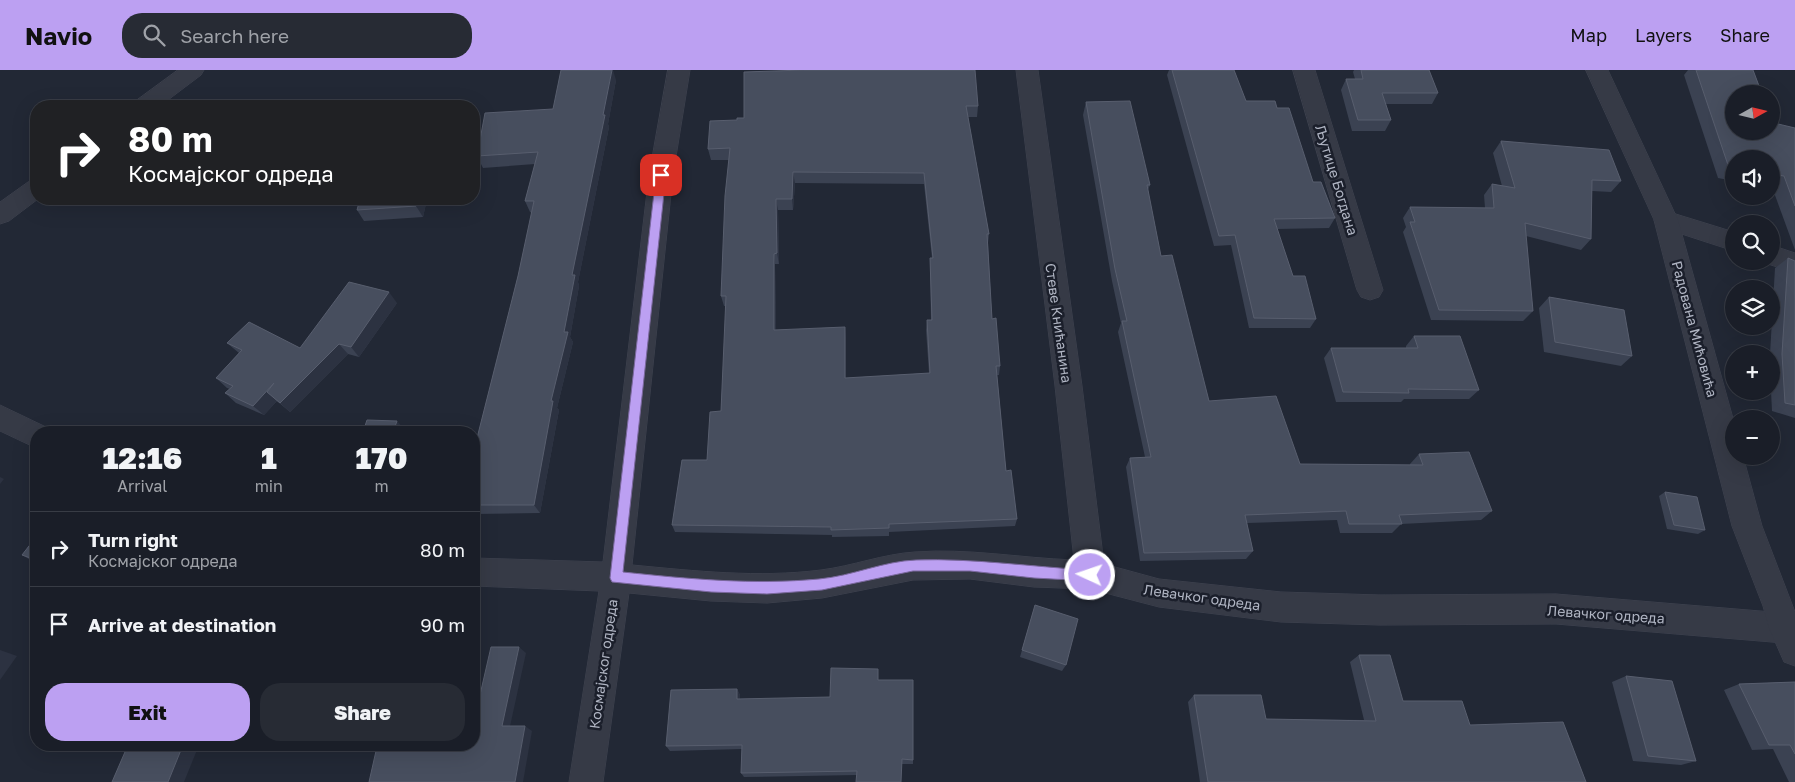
<!DOCTYPE html>
<meta charset="utf-8">
<style>
body{margin:0;font-family:"Golos Text",sans-serif;background:#272b34;color:#f1f3f6;height:100vh;display:flex;flex-direction:column;font-size:19px;white-space:nowrap}
*{box-sizing:border-box;margin:0}
p{font-size:16px;color:#9fa2a8}
.icon{flex:none;width:28px;height:28px;fill:none;stroke:currentColor;stroke-width:2;stroke-linecap:round;stroke-linejoin:round}
.map{position:relative;flex:1;overflow:hidden}
.details{position:absolute;left:30px;top:356px;width:450px;height:325px;display:flex;flex-direction:column;background:#1a1e28;border-radius:20px;box-shadow:0 5px 20px #0002,0 0 0 1px #383c45}
.details>*{flex:none}
.hud{position:absolute;left:30px;top:30px;width:450px;height:105px;border-radius:20px;box-shadow:0 5px 20px #0002,0 0 0 1px #383c45;background:#202124;color:#fff;overflow:hidden}
.needle{width:32px;rotate:82deg}
.controls{position:absolute;left:1725px;top:15px;display:grid;gap:10px}
.controls a{display:grid;place-items:center;width:55px;height:55px;border-radius:50%;background:#1a1e28;box-shadow:0 5px 20px #0002,0 0 0 1px #383c45;font-size:25px}
.pin{position:absolute;display:grid;place-items:center;width:42px;height:42px;color:#fff;margin:-21px;border-radius:10px;box-shadow:0 2px 8px #0006}
.me{position:absolute;width:55px;margin:-28px;rotate:273deg;stroke-linejoin:round;filter:drop-shadow(0 0 4px #0008)}
.turn{display:flex;align-items:center;gap:18px;height:105px;padding:0 15px;font-size:22px}
.turn .icon{width:65px;height:65px;stroke-width:2.5}
.turn b{display:block;font-size:35px;line-height:42px}
.eta{display:flex;justify-content:space-evenly;align-items:center;height:85px;text-align:center}
.eta b{font-size:30px;font-weight:800;line-height:35px}
.cta{display:flex;gap:10px;margin-top:auto;padding:10px 15px}
.cta a{flex:1;height:58px;border-radius:20px;background:#bca0f2;color:#111;font-size:20px;font-weight:800;line-height:58px;text-align:center}
.cta a+a{background:#272b34;color:#f1f3f6}
ul{padding:0;list-style:none}
li{display:flex;align-items:center;gap:15px;height:75px;padding:0 15px;border-top:1px solid #383c45}
li div{flex:1}
li b{display:block;font-size:19px}
li em{font-style:normal}
header{display:flex;align-items:center;gap:30px;box-sizing:border-box;height:70px;padding:0 25px;background:#bca0f2;color:#111}
header strong{font-size:24px}
nav{display:flex;gap:28px;margin-inline-start:auto;font-size:18px}
.search{width:350px;height:45px;background:#272b34;display:flex;align-items:center;gap:12px;box-sizing:border-box;padding:0 18px;border-radius:20px;color:#9fa2a8;font-size:19px}
.map>svg:first-child{display:block}
</style>
<header>
<strong>Navio</strong>
<div class="search"><svg class="icon" aria-label="search" viewBox="0 0 24 24"><circle cx="10" cy="10" r="6"/><path d="M15 15l6 6"/></svg>Search here</div>
<nav><a>Map</a><a>Layers</a><a>Share</a></nav>
</header>
<div class="map">
<svg width="1795" height="712" viewBox="0 0 1795 712">
<rect width="100%" height="100%" fill="#222835"/>
<g fill="none" stroke-linecap="round" stroke-linejoin="round">
<defs>
<g id="minor">
<path d="M178 0H204L201 5 160 36H134L137 30Z"/>
<path d="M668 0H690L673 105 632 495C696 501 758 508 821 500 853 496 883 484 915 482 968 478 1020 488 1074 490L1055 316 1016 0H1038L1082 316 1104 494 1159 509 1281 522 1380 525 1556 524 1784 543 1795 548V569L1784 573 1556 554 1380 555 1281 552 1159 537 1090 519 1034 517 970 509 913 510 822 528 767 533 711 531 629 523 603 712H569L599 521 474 516V488L603 492 649 105Z"/>
<path d="M1293 0H1315L1383 220 1379 227 1370 230 1361 227 1357 220Z"/>
<path d="M36 109V129H38L9 151 0 154V132L28 112Z"/>
<path d="M1666 141 1734 162V181L1657 156 1654 150 1657 144Z"/>
<path d="M1771 175 1795 183V203L1762 192 1771 191Z"/>
<path d="M0 335 46 357 48 362H36V378L0 361Z"/>
</g>
<path id="tertiary" d="M1586 0H1608L1678 150 1734 352V386H1743L1762 456 1795 542V596L1784 592 1769 558 1763 536 1732 456 1654 150Z"/>
</defs>
<!-- minor casing -->
<use href="#minor" stroke="#3f4350" stroke-width="1"/>
<!-- tertiary casing -->
<use href="#tertiary" stroke="#3f4350" stroke-width="1"/>
<!-- minor -->
<use href="#minor" fill="#363a46" fill-rule="evenodd"/>
<!-- tertiary -->
<use href="#tertiary" fill="#363a46" fill-rule="evenodd"/>
</g>
<!-- wall -->
<g fill="#3b4252" fill-rule="evenodd">
<path d="M1169 0H1234L1246 31 1277 38 1313 112 1335 148 1329 158 1277 159 1293 206 1316 249 1310 258H1249L1231 175 1214 176 1167 5Z"/>
<path d="M1354 0H1429L1438 23 1432 34H1386L1391 50 1385 61H1352L1341 20 1346 9H1355L1353 2Z"/>
<path d="M1688 0H1753L1774 53 1795 58V180L1772 117H1771V89H1734V111L1718 108 1684 5Z"/>
<path d="M744 2 978 36 977 47H968L989 164 988 173 992 249 1000 296 999 305H997L1006 401 1017 449 1015 456 889 462V466L832 467V465L675 462 672 455 707 390 721 341 726 236H724L721 226 729 90H711L708 79 737 50 744 48ZM795 113 924 114 932 188H930V198L931 250H927L926 260 929 303 846 308V267L776 260 775 194H779L778 140H793Z"/>
<path d="M616 10 608 54 609 57 578 212 579 216 570 267 573 272 557 338 559 340 540 443 474 444V380L518 206 532 143 530 142 525 131 535 94 483 98 477 86 553 39Z"/>
<path d="M1086 32 1150 115 1148 120 1161 186 1209 331 1300 394 1410 395V394L1419 384 1492 441 1481 450 1401 454 1392 463H1340L1337 450 1247 453 1253 481 1246 489 1140 491 1126 397 1130 388 1145 387 1118 262 1121 253 1112 211 1083 45Z"/>
<path d="M1501 71 1621 111 1611 122 1592 121 1591 169 1581 180 1526 166 1533 241 1523 251 1431 250 1403 162 1406 157 1403 148 1410 137 1485 138 1484 125 1492 114 1502 116 1493 83Z"/>
<path d="M427 129 423 147 364 151 357 140Z"/>
<path d="M1788 188 1795 191V348L1772 341 1771 321V284H1770L1775 198Z"/>
<path d="M1549 227 1632 286 1621 296 1544 282 1539 238Z"/>
<path d="M397 233 359 287 348 284 290 342 277 331 264 345 236 333 225 323 230 319 227 318 216 308 239 283 227 273 300 278Z"/>
<path d="M1414 266 1479 320 1469 329H1404L1401 332H1336L1324 288 1331 278H1406V276Z"/>
<path d="M1665 422 1705 460 1698 464 1667 459 1659 426Z"/>
<path d="M36 467V493L22 485Z"/>
<path d="M1035 535 1066 595 1062 601 1020 587Z"/>
<path d="M1359 585 1403 631 1470 655 1586 712H1200L1188 632 1194 625 1266 649 1364 650 1350 592Z"/>
<path d="M1626 606 1696 691 1681 695 1633 691 1612 612Z"/>
<path d="M879 610H913V694H902L857 705 744 707 741 703 742 679 670 681 666 676 737 619 740 625V629L830 627Z"/>
<path d="M1795 612V712H1789L1773 679 1752 680 1724 620 1739 614Z"/>
<path d="M228 675H402L401 678H324L323 680 236 678Z"/>
</g>
<!-- shaded-wall -->
<g fill="#2c3241">
<path d="M612 0H613L616 10 608 54 609 57 578 212 579 216 570 267 573 272 557 338 559 340 540 443 534 435 572 205Z"/>
<path d="M793 102 795 113 793 140 792 129Z"/>
<path d="M418 129H427L423 147 416 136Z"/>
<path d="M776 129 778 140 779 194 777 183Z"/>
<path d="M774 184 775 194 776 270 774 260Z"/>
<path d="M389 222 397 233 359 287 351 277Z"/>
<path d="M845 257 846 267V317L845 308Z"/>
<path d="M339 274 348 284 290 342 280 333Z"/>
<path d="M274 313 267 322 277 331 264 345 253 336Z"/>
<path d="M397 351 405 360 404 362H393Z"/>
<path d="M0 407 4 409 0 414Z"/>
<path d="M519 577 526 583 509 661 502 656Z"/>
<path d="M0 580 17 586 0 610Z"/>
<path d="M737 619 740 625V634L737 629Z"/>
<path d="M525 656 532 661 523 712H515Z"/>
<path d="M183 675H199L184 712H168Z"/>
<path d="M312 675H316L324 678 323 680Z"/>
<path d="M395 675H402L401 678Z"/>
</g>
<!-- building -->
<g fill="#474e5e" stroke="#585e6e" fill-rule="evenodd">
<path d="M561 0H612L603 45H605L572 205H575L564 262H568L551 331H553L534 435H474V380L518 206 534 131H525L538 82 477 86 485 43 553 39Z"/>
<path d="M804 0H975L978 36H966L989 164H987L992 249 996 248 1000 296H996L1006 401 1011 400 1017 449 889 454V458L831 460V457L672 455 682 390H707L710 342 721 341 726 226H721L725 126 730 78 708 79 710 51 737 50V48H744V2ZM793 102 924 103 933 188H930L932 250H927L930 303 845 308V257L774 260V184L777 183 776 129H792Z"/>
<path d="M1172 0H1234L1246 31H1275L1277 38H1289L1313 112H1321L1335 148 1274 149 1293 206H1305L1316 249 1254 248 1235 165 1219 166Z"/>
<path d="M1361 0H1429L1438 23H1382L1391 50H1358L1346 9H1363Z"/>
<path d="M1696 0H1753L1762 24H1734V61H1771V47L1774 53 1795 58V136L1784 106 1771 104V89H1734V98H1729Z"/>
<path d="M1130 31 1150 115H1147L1161 186 1172 185 1209 331 1276 326 1300 394 1423 395 1419 384 1469 382 1492 441 1399 445 1402 454H1349L1346 441 1245 445 1253 481 1144 483 1130 388 1151 387 1122 251H1127L1115 199 1086 32Z"/>
<path d="M1501 71 1609 80 1621 111 1592 110 1591 169 1525 153 1533 241 1439 240 1410 152H1415L1410 137 1494 138 1492 114 1515 118Z"/>
<path d="M360 129H418L416 136 357 140Z"/>
<path d="M1788 188 1795 191V335L1785 333 1782 284Z"/>
<path d="M349 212 389 222 351 277 339 274 280 333 267 322 274 313 253 336 225 323 233 316 216 308 242 280 227 273 249 252 300 278Z"/>
<path d="M1549 227 1624 240 1632 286 1555 272Z"/>
<path d="M1414 266H1460L1479 320 1408 319 1409 323 1343 322 1331 278H1418Z"/>
<path d="M367 350 397 351 393 362H363Z"/>
<path d="M1665 422 1697 427 1705 460 1674 455Z"/>
<path d="M36 467V490L22 485Z"/>
<path d="M1035 535 1078 549 1066 595 1022 580Z"/>
<path d="M491 577H519L502 656H525L515 712H369L376 681 462 679 463 675H474V651Z"/>
<path d="M1359 585H1390L1403 631H1462L1470 655 1563 652 1586 712H1208L1194 625H1261L1266 649 1376 651Z"/>
<path d="M831 598 878 599V610H913V690L902 689 901 712H856L857 701 741 703 742 675 666 676 671 620 737 619V629L830 627Z"/>
<path d="M1626 606 1672 611 1696 691 1648 686Z"/>
<path d="M1795 612V684L1790 675H1769L1739 614Z"/>
<path d="M128 675H183L168 712H112Z"/>
</g>
<!-- route -->
<path fill="#bca0f2" stroke="#7a689d" d="M661 102 666 105 623 502C689 509 753 515 819 509 852 506 884 491 916 490 974 488 1032 497 1090 500L1095 501 1096 505 1095 510 1090 511 1034 508 970 501H913L822 520 767 524 711 522 612 512 610 508 656 105Z"/>
<g text-anchor="middle" dominant-baseline="central" stroke-width="5" stroke-linejoin="round" paint-order="stroke">
<!-- street labels -->
<g font-size="14" fill="#b0b5c3" stroke="#1b1f2b">
<text transform="translate(1337 110) rotate(73)">Љутице Богдана</text>
<text transform="translate(1059 253) rotate(82)">Стеве Книћанина</text>
<text transform="translate(1695 259) rotate(75)">Радована Мићовића</text>
<text transform="translate(1202 527) rotate(8)">Левачког одреда</text>
<text transform="translate(1606 544) rotate(4)">Левачког одреда</text>
<text transform="translate(603 594) rotate(-82)">Космајског одреда</text>
</g>
</g>
</svg>
<div class="controls">
<a><svg class="needle" viewBox="-14 -14 28 28"><path d="M0-13l5 13h-10z" fill="#e53935"/><path d="M0 13l5-13h-10z" fill="#9fa2a8"/></svg></a>
<a><svg class="icon" aria-label="sound" viewBox="0 0 24 24"><path d="M4 9h4l5-4v14l-5-4H4zM17 9q2 3 0 6"/></svg></a>
<a><svg class="icon" aria-label="search" viewBox="0 0 24 24"><circle cx="10" cy="10" r="6"/><path d="M15 15l6 6"/></svg></a>
<a><svg class="icon" aria-label="layers" viewBox="0 0 24 24"><path d="M12 4l9 5-9 5-9-5zM3 14l9 5 9-5"/></svg></a>
<a>+</a>
<a>−</a>
</div>
<div class="pin" style="left:661px;top:105px;background:#d93025"><svg class="icon" aria-label="arrive" viewBox="0 0 24 24"><path d="M6 21V4h12l-3 4 3 4H6"/></svg></div>
<svg class="me" style="left:1090px;top:505px" viewBox="-20 -20 40 40"><circle r="17" fill="#bca0f2" stroke="#fff" stroke-width="3"/><path d="M0-11L8 9 0 5-8 9z" fill="#fff"/></svg>
<div class="hud">
<div class="turn"><svg class="icon" aria-label="right" viewBox="0 0 24 24"><path d="M7 20v-9h11M14 6l5 5-5 5"/></svg><div><b>80 m</b>Космајског одреда</div></div>
</div>
<section class="details">
<div class="eta">
<div><b>12:16</b><p>Arrival</p></div>
<div><b>1</b><p>min</p></div>
<div><b>170</b><p>m</p></div>
</div>
<ul>
<li><svg class="icon" aria-label="right" viewBox="0 0 24 24"><path d="M7 20v-9h11M14 6l5 5-5 5"/></svg><div><b>Turn right</b><p>Космајског одреда</p></div><em>80 m</em></li>
<li><svg class="icon" aria-label="arrive" viewBox="0 0 24 24"><path d="M6 21V4h12l-3 4 3 4H6"/></svg><div><b>Arrive at destination</b></div><em>90 m</em></li>
</ul>
<div class="cta"><a>Exit</a><a>Share</a></div>
</section>
</div>
